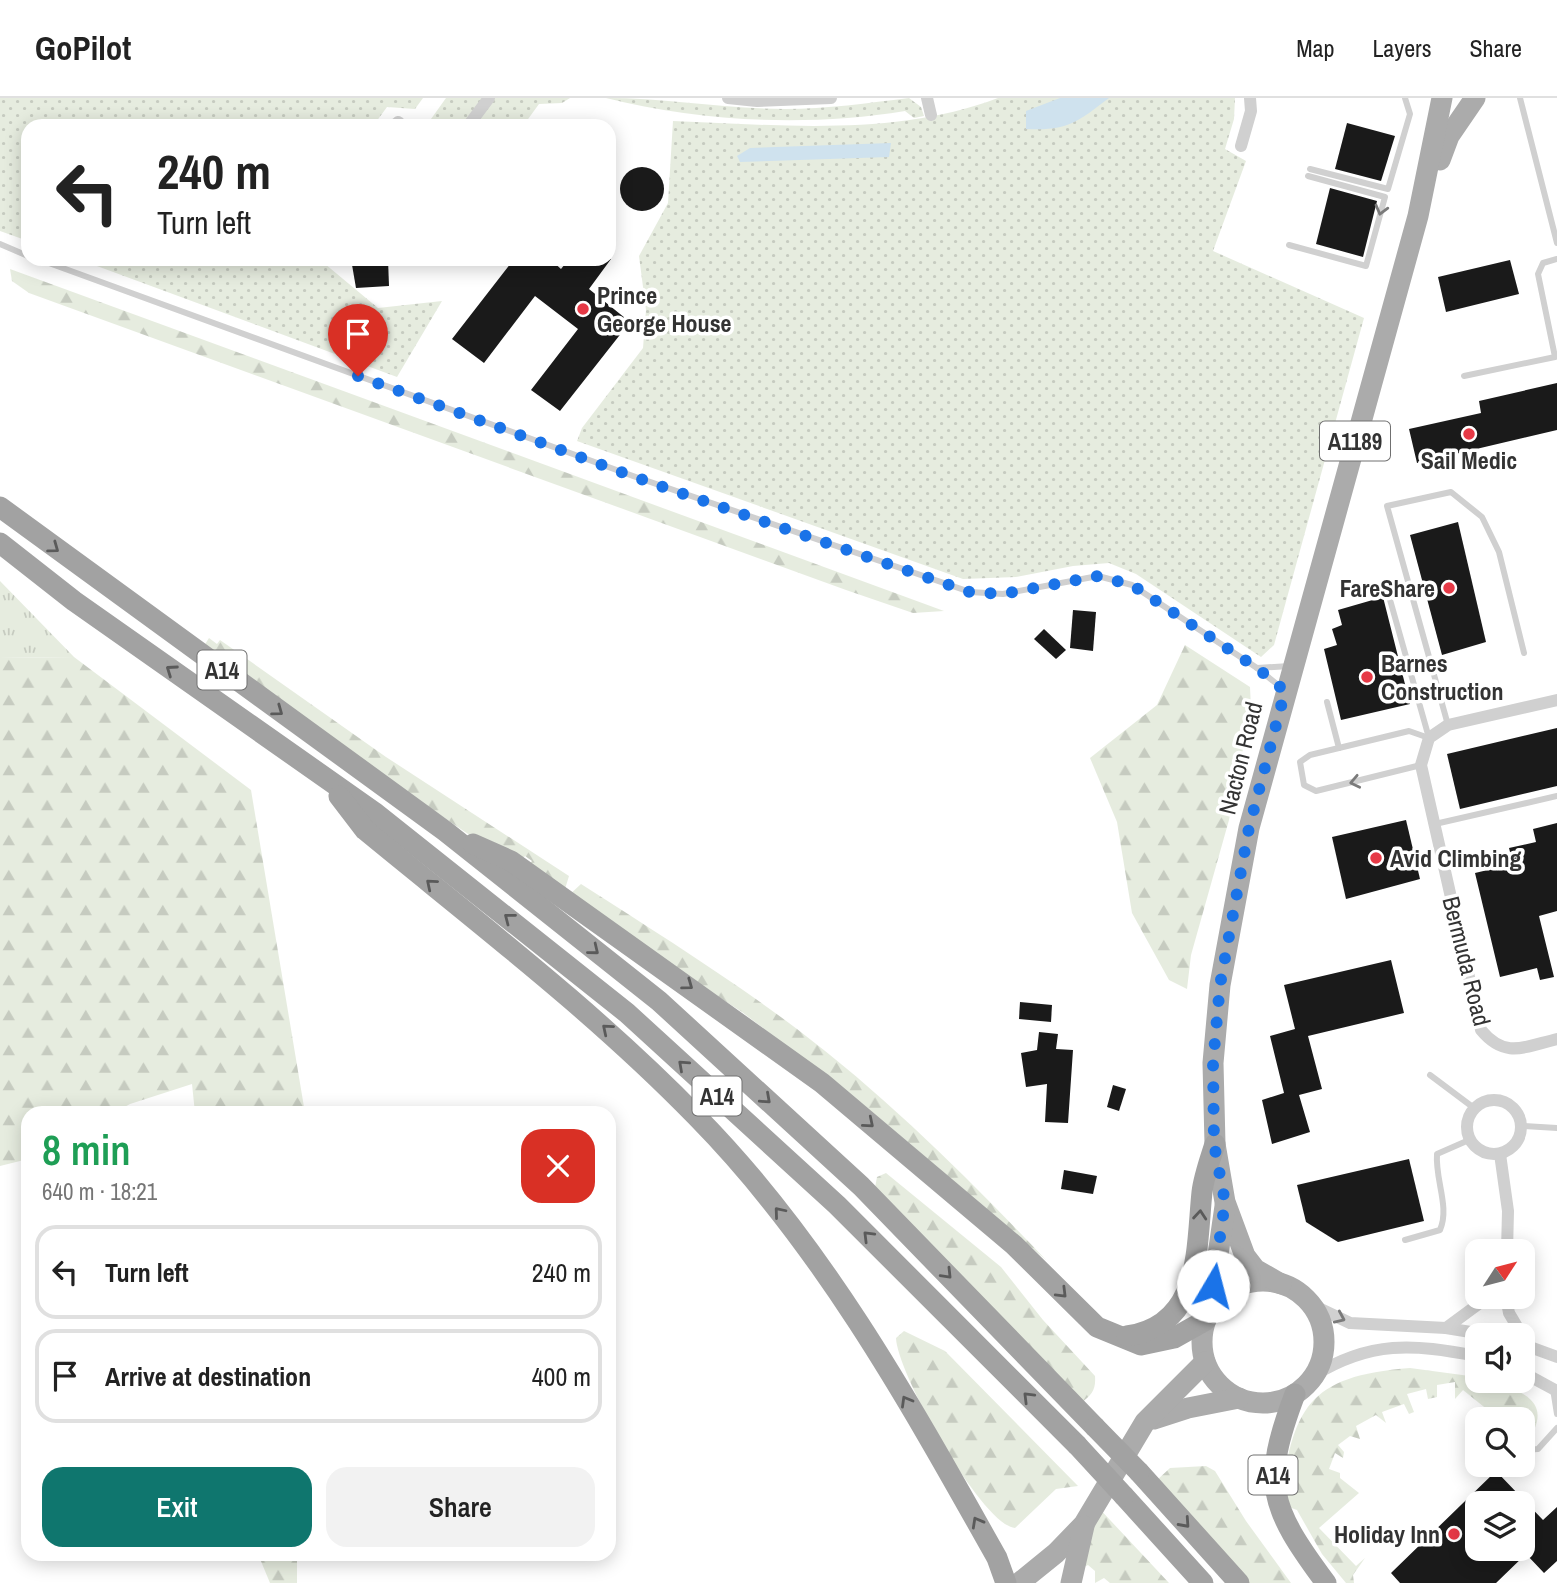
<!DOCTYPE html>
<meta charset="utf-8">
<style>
body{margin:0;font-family:"Archivo Narrow",sans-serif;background:#f2f2f2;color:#222;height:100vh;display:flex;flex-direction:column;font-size:26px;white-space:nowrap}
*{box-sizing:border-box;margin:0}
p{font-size:23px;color:#767676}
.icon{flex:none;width:38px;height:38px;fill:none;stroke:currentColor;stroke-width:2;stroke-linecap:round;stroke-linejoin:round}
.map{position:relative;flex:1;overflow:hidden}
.panel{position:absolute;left:21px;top:1008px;width:595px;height:455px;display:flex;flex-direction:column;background:#fff;border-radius:21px;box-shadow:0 4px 18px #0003}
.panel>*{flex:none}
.banner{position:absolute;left:21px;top:21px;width:595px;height:147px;border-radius:21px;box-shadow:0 4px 18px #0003;background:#fff;color:#222;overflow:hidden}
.needle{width:46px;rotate:54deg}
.tools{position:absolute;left:1465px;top:1141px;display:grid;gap:14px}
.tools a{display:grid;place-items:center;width:70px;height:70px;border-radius:14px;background:#fff;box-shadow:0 4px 18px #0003;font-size:35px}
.pin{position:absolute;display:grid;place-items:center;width:60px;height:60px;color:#fff;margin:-72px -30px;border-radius:50% 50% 50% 0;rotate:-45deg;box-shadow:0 0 7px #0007}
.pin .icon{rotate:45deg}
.me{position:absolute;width:77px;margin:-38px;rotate:8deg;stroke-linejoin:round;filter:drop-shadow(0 0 5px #0008)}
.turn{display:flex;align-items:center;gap:24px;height:147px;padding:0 21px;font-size:32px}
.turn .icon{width:91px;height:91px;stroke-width:2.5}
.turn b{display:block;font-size:49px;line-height:60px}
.round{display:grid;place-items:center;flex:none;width:74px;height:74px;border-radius:21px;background:#f2f2f2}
.summary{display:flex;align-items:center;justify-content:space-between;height:119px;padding:0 21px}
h1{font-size:42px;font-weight:600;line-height:52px;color:#1e9e55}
.button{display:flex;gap:14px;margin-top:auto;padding:14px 21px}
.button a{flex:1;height:80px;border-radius:21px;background:#0f766e;color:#fff;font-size:28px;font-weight:600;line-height:80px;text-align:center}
.button a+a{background:#f2f2f2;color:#222}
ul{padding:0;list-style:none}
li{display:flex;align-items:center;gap:21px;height:94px;margin:0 14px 10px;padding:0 7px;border:4px solid #e0e0e0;border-radius:21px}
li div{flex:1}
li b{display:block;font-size:26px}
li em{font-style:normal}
header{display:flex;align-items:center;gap:42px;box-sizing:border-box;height:98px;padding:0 35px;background:#fff;border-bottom:2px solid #e0e0e0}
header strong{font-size:33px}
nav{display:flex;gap:38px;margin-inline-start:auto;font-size:24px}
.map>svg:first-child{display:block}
</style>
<header>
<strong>GoPilot</strong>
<nav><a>Map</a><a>Layers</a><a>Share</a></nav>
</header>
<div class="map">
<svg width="1557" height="1485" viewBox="0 0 1557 1485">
<defs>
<pattern id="grass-dots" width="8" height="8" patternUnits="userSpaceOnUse" patternTransform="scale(1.75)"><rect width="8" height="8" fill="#e6ecdf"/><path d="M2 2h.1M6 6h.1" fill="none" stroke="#c6cbc0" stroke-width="1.8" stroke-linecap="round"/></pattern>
<pattern id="forest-firs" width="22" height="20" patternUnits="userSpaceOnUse" patternTransform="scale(1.75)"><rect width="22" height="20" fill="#e6ecdf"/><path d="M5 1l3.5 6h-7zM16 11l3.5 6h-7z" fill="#c6cbc0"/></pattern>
<pattern id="park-tufts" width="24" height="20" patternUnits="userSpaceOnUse" patternTransform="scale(1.75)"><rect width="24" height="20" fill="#e6ecdf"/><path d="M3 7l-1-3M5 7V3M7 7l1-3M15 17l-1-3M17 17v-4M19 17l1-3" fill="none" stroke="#c6cbc0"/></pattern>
</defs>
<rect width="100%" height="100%" fill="#fff"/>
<!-- grass -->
<g fill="url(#grass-dots)">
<path d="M0 0H423L415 11 387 9 376 24 359 28H28V143L0 133Z"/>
<path d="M446 0H570L562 5 539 6 523 28H426Z"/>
<path d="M606 0C666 0 725 11 785 11 827 11 868 5 909 0L921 9 924 18 914 20 905 13C808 29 701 24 606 0Z"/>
<path d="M998 0H1235L1234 21 1225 51 1246 63 1213 153 1364 220 1274 547 1261 559 1136 476 1109 465 1073 468 1016 479 963 481 577 343 582 330 643 250 646 212 639 158 668 105 673 23C780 27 896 39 998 0Z"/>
<path d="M78 161H319L378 210 442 203 397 279Z"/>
</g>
<!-- forest -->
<g fill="url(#forest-firs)">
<path d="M10 171 944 513 913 515 846 492 29 195 12 183Z"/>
<path d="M209 540 217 546 220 542 386 659 569 778 565 791 529 767 532 763 525 758 519 765 568 798 581 786C654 833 728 879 797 931 888 1000 968 1080 1046 1162L866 1009 742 914 524 774 290 615 202 551Z"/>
<path d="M1185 547 1250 589 1251 610 1229 722 1191 857 1187 891 1169 882 1132 815 1117 724 1090 660 1157 607Z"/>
<path d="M74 559 251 692 305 1015H195L192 986 130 1006 114 1015H28V1061L0 1068V560Z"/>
<path d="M886 1075 1001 1169 1043 1222 1095 1278C1096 1292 1092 1297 1081 1305L874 1095 877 1079Z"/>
<path d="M904 1233 945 1253 1078 1388 1056 1391 1015 1430C982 1427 897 1275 896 1240Z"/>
<path d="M1410 1270 1477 1279V1283C1489 1283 1499 1286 1510 1290 1547 1303 1542 1324 1523 1351L1522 1321H1499L1463 1292 1455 1301V1284L1437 1287V1299L1428 1301 1426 1291 1407 1296 1414 1314 1409 1316 1404 1306 1382 1314 1386 1325 1376 1317 1356 1328 1360 1341 1350 1338 1338 1347 1344 1354 1343 1360 1335 1355 1329 1371 1340 1375V1380L1359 1395 1319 1430 1356 1468 1365 1460 1353 1477 1354 1485H1346L1322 1456 1297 1412 1280 1406C1293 1310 1307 1278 1410 1270Z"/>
<path d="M1206 1368 1215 1373 1246 1423 1291 1485H1249L1156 1383 1170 1370Z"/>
<path d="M1096 1407 1169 1485H1110L1104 1480 1095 1485V1473L1088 1467 1078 1472Z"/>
<path d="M258 1456H297V1485H270Z"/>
</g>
<!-- park -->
<path fill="url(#park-tufts)" d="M0 482V483L74 559 0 560Z"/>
<!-- water -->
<g fill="#cfe2ee">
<path d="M1060 0H1109C1076 25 1068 33 1026 31V13Z"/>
<path d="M891 45 889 59 740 64 737 58 750 50Z"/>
</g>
<!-- building -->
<g fill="#1a1a1a" fill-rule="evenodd">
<path d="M1347 25 1395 38 1381 83 1335 71Z"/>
<circle cx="642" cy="91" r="22"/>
<path d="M1330 90 1377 103 1363 159 1316 146Z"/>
<path d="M351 161H388L389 188 356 190Z"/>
<path d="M514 161H550L561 171 569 161H611L589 191 630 224 560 313 531 292 578 231 535 198 484 265 452 241Z"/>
<path d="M1510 162 1519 196 1446 214 1438 179Z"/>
<path d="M1557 285V332L1417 365 1409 331 1481 315 1479 303Z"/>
<path d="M1458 424 1486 544 1442 557 1410 437Z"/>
<path d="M1383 499 1410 606 1341 622 1324 551 1337 547 1332 531 1342 527 1338 512Z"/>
<path d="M1073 512 1096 514 1093 553 1070 550Z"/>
<path d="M1044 531 1066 552 1056 561 1034 541Z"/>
<path d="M1557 630V688L1460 711 1447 656Z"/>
<path d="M1406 722 1420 781 1346 801 1332 739Z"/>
<path d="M1557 725V813L1539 818 1554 879 1540 882 1537 870 1500 879 1475 775 1513 766 1509 750 1536 744 1533 731Z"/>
<path d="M1391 862 1404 915 1308 938 1322 991 1299 997 1310 1034 1272 1046 1262 1002 1284 995 1270 938 1295 931 1284 887Z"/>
<path d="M1020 904 1052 907 1051 924 1019 921Z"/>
<path d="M1039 934 1058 936 1056 951 1073 952 1068 1025 1045 1024 1047 986 1026 989 1021 955 1037 952Z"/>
<path d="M1113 987 1126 991 1119 1013 1107 1009Z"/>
<path d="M1409 1061 1424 1123 1338 1144 1306 1124 1297 1087Z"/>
<path d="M1064 1072 1097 1078 1093 1096 1061 1091Z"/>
<path d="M1496 1373 1543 1422 1557 1409V1463L1544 1475 1526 1456 1496 1485H1400L1391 1475ZM1477 1405H1522V1451H1477Z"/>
</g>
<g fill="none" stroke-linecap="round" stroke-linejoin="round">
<!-- service -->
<g stroke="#d0d0d0" stroke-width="6">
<path d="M1520 0 1557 145"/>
<path d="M1310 71 1388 91 1410 16 1405 0"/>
<path d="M0 146 28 158"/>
<path d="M1289 147 1366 168 1385 99 1308 78"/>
<path d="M38 161 633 378 970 494 1003 496 1098 478 1132 487 1257 570 1283 591"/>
<path d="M1464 278 1555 259 1538 176 1543 165 1557 161"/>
<path d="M1385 484 1429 640"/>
<path d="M1257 570 1290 568"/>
<path d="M1327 604 1339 650"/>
<path d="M1448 627 1387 408 1451 394 1482 419 1499 454 1524 555"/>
<path d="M1421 667 1316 693 1304 687 1300 664 1310 657 1409 633 1429 640"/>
<path d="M1435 726 1557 698"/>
<path d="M1430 977 1474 1010"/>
<path d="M1522 1028 1557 1030"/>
<path d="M1405 1142 1440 1132C1450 1109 1435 1082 1437 1056L1469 1042"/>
<path d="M1553 1291 1557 1316"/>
<path d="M1522 1352 1538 1351 1557 1330"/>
</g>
<!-- minor -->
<g stroke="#d0d0d0" stroke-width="12">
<path d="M728 0 757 3 831 0"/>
<path d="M927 0 931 17"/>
<path d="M398 24 403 28"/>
<path d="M468 28 489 0"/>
<path d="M1241 48 1251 13 1250 0"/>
<path d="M1557 602 1448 627 1429 640 1421 667 1481 932C1505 961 1524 949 1557 941"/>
<circle cx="1494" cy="1029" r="27"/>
<path d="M1500 1056 1508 1113 1507 1153"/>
<path d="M1506 1199 1509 1215 1522 1237"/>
<path d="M1310 1206 1350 1225 1446 1230 1489 1237"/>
<path d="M1446 1230 1488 1199"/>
<path d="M1522 1246 1557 1259"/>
<path d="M1522 1274 1557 1293"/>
<path d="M1313 1278C1371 1242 1413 1246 1477 1258"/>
</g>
<!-- primary -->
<g stroke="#ababab" stroke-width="21">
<path d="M1440 62 1449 38 1475 0"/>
<circle cx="1263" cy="1244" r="61"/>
<path d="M1281 1186 1255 1171 1245 1158 1225 1104 1215 1046 1213 965 1220 887 1249 730 1418 118 1442 0"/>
<path d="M1210 1213 1225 1108"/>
<path d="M1154 1321 1188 1310 1239 1300"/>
<path d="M1019 1485 1056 1455 1084 1426 1145 1324 1205 1264"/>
<path d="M1071 1485 1084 1428"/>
</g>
<!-- trunk -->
<g stroke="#a2a2a2" stroke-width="21">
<path d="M0 409 445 733 659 903 861 1088 1095 1329"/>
<path d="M0 445 74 503 374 714 627 915 837 1107 1077 1347"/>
<path d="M339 698 365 732C478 825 595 914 697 1019 822 1146 910 1305 997 1460L1006 1485"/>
<path d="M473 746 511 763 822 985 1014 1147 1097 1229 1141 1247 1174 1240 1206 1222"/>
<path d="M1127 1238C1202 1227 1196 1151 1202 1094 1204 1078 1210 1062 1215 1046"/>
<path d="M1295 1296C1261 1386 1269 1408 1326 1485"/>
<path d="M1139 1374 1239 1485"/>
<path d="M1124 1398 1203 1485"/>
</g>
<!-- trunk-bridge -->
<g stroke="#a2a2a2" stroke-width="21">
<path d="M1095 1329 1139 1374"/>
<path d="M1077 1347 1124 1398"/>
</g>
</g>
<!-- one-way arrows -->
<defs><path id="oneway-chevron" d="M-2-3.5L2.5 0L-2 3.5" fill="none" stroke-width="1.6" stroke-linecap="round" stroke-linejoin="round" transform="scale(1.75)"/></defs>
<g stroke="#7a7a7a">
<use href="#oneway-chevron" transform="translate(1381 112) rotate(105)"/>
<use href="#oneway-chevron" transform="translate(1355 684) rotate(168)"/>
<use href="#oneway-chevron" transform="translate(1340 1220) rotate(24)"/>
</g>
<g stroke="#5a5a5a">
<use href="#oneway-chevron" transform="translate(54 450) rotate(36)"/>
<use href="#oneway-chevron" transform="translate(171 572) rotate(-145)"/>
<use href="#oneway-chevron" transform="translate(278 613) rotate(36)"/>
<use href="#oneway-chevron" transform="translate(431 786) rotate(-140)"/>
<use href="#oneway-chevron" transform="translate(509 820) rotate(-142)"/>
<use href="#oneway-chevron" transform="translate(594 852) rotate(39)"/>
<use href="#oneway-chevron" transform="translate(688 887) rotate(36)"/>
<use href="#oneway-chevron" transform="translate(607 931) rotate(-140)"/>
<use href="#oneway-chevron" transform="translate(683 967) rotate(-138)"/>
<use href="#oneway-chevron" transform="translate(766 1001) rotate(42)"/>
<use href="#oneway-chevron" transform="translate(869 1025) rotate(40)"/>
<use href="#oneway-chevron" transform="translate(779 1114) rotate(-130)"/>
<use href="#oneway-chevron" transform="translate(1200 1117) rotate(-85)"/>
<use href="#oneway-chevron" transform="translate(868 1138) rotate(-135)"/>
<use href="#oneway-chevron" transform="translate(947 1176) rotate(46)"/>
<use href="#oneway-chevron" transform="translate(1062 1195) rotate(45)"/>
<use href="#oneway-chevron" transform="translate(1028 1299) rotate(-135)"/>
<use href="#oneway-chevron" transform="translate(906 1303) rotate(-120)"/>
<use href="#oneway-chevron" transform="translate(977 1424) rotate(-119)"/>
<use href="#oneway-chevron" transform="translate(1185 1425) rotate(48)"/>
</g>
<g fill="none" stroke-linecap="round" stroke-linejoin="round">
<!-- route -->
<path stroke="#1a73e8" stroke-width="12" stroke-dasharray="0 21.6" d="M358 278 657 387 970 494 1003 496 1098 478 1132 487 1257 570 1285 593 1249 730 1220 887 1213 965 1214 1046 1225 1104 1213 1188"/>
</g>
<!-- markers -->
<g fill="#e63946" stroke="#fff" stroke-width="2.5">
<circle cx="583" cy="211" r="7"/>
<circle cx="1469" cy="336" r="7"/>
<circle cx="1449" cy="490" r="7"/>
<circle cx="1367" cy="579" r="7"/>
<circle cx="1376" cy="760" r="7"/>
<circle cx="1454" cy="1436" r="7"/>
</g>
<g text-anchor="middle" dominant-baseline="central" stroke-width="7" stroke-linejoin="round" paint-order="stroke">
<!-- shield labels -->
<g fill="#fff" stroke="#707070" stroke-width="2">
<rect x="1320" y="323.5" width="70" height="39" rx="5"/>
<rect x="197.5" y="552.5" width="49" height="39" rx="5"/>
<rect x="692.5" y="978.5" width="49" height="39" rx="5"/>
<rect x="1248.5" y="1357.5" width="49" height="39" rx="5"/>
</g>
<g font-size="23" font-weight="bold" fill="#333">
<text x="1355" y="343">A1189</text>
<text x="222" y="572">A14</text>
<text x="717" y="998">A14</text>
<text x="1273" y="1377">A14</text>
</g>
<!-- poi labels -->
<g font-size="24" font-weight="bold" fill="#333" stroke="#fff" text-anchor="start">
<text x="597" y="197">Prince<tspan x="597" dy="28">George House</tspan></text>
<text x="1469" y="362" text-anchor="middle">Sail Medic</text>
<text x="1435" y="490" text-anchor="end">FareShare</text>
<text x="1381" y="565">Barnes<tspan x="1381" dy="28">Construction</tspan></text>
<text x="1390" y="760">Avid Climbing</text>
<text x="1440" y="1436" text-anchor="end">Holiday Inn</text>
</g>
<!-- street labels -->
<g font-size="24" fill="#333" stroke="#fff">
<text transform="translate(1240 660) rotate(-76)">Nacton Road</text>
<text transform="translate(1467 863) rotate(76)">Bermuda Road</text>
</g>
</g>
</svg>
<div class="tools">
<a><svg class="needle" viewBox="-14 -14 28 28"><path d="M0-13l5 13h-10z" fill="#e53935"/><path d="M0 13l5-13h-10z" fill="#767676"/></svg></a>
<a><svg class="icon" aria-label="sound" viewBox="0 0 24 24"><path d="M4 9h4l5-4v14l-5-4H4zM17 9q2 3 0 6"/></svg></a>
<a><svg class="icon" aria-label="search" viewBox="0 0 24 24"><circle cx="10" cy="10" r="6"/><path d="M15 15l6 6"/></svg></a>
<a><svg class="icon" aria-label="layers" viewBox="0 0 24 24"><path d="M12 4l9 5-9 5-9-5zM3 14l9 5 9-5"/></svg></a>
</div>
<div class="pin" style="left:358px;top:278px;background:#d93025"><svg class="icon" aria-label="arrive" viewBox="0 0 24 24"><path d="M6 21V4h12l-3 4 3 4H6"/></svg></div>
<svg class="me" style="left:1213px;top:1188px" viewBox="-20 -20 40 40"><circle r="19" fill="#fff"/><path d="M0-13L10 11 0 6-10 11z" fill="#1a73e8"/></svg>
<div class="banner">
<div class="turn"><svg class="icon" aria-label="left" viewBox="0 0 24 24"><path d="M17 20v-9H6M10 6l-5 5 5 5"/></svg><div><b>240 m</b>Turn left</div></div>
</div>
<section class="panel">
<div class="summary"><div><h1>8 min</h1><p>640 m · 18:21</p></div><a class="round" style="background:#d93025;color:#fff"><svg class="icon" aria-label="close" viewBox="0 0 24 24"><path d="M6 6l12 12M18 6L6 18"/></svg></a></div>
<ul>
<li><svg class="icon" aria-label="left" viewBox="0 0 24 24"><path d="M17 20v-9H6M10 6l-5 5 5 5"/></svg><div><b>Turn left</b></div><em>240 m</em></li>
<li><svg class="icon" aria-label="arrive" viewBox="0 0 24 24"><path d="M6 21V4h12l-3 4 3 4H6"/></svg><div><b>Arrive at destination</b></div><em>400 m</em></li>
</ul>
<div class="button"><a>Exit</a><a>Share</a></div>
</section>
</div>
